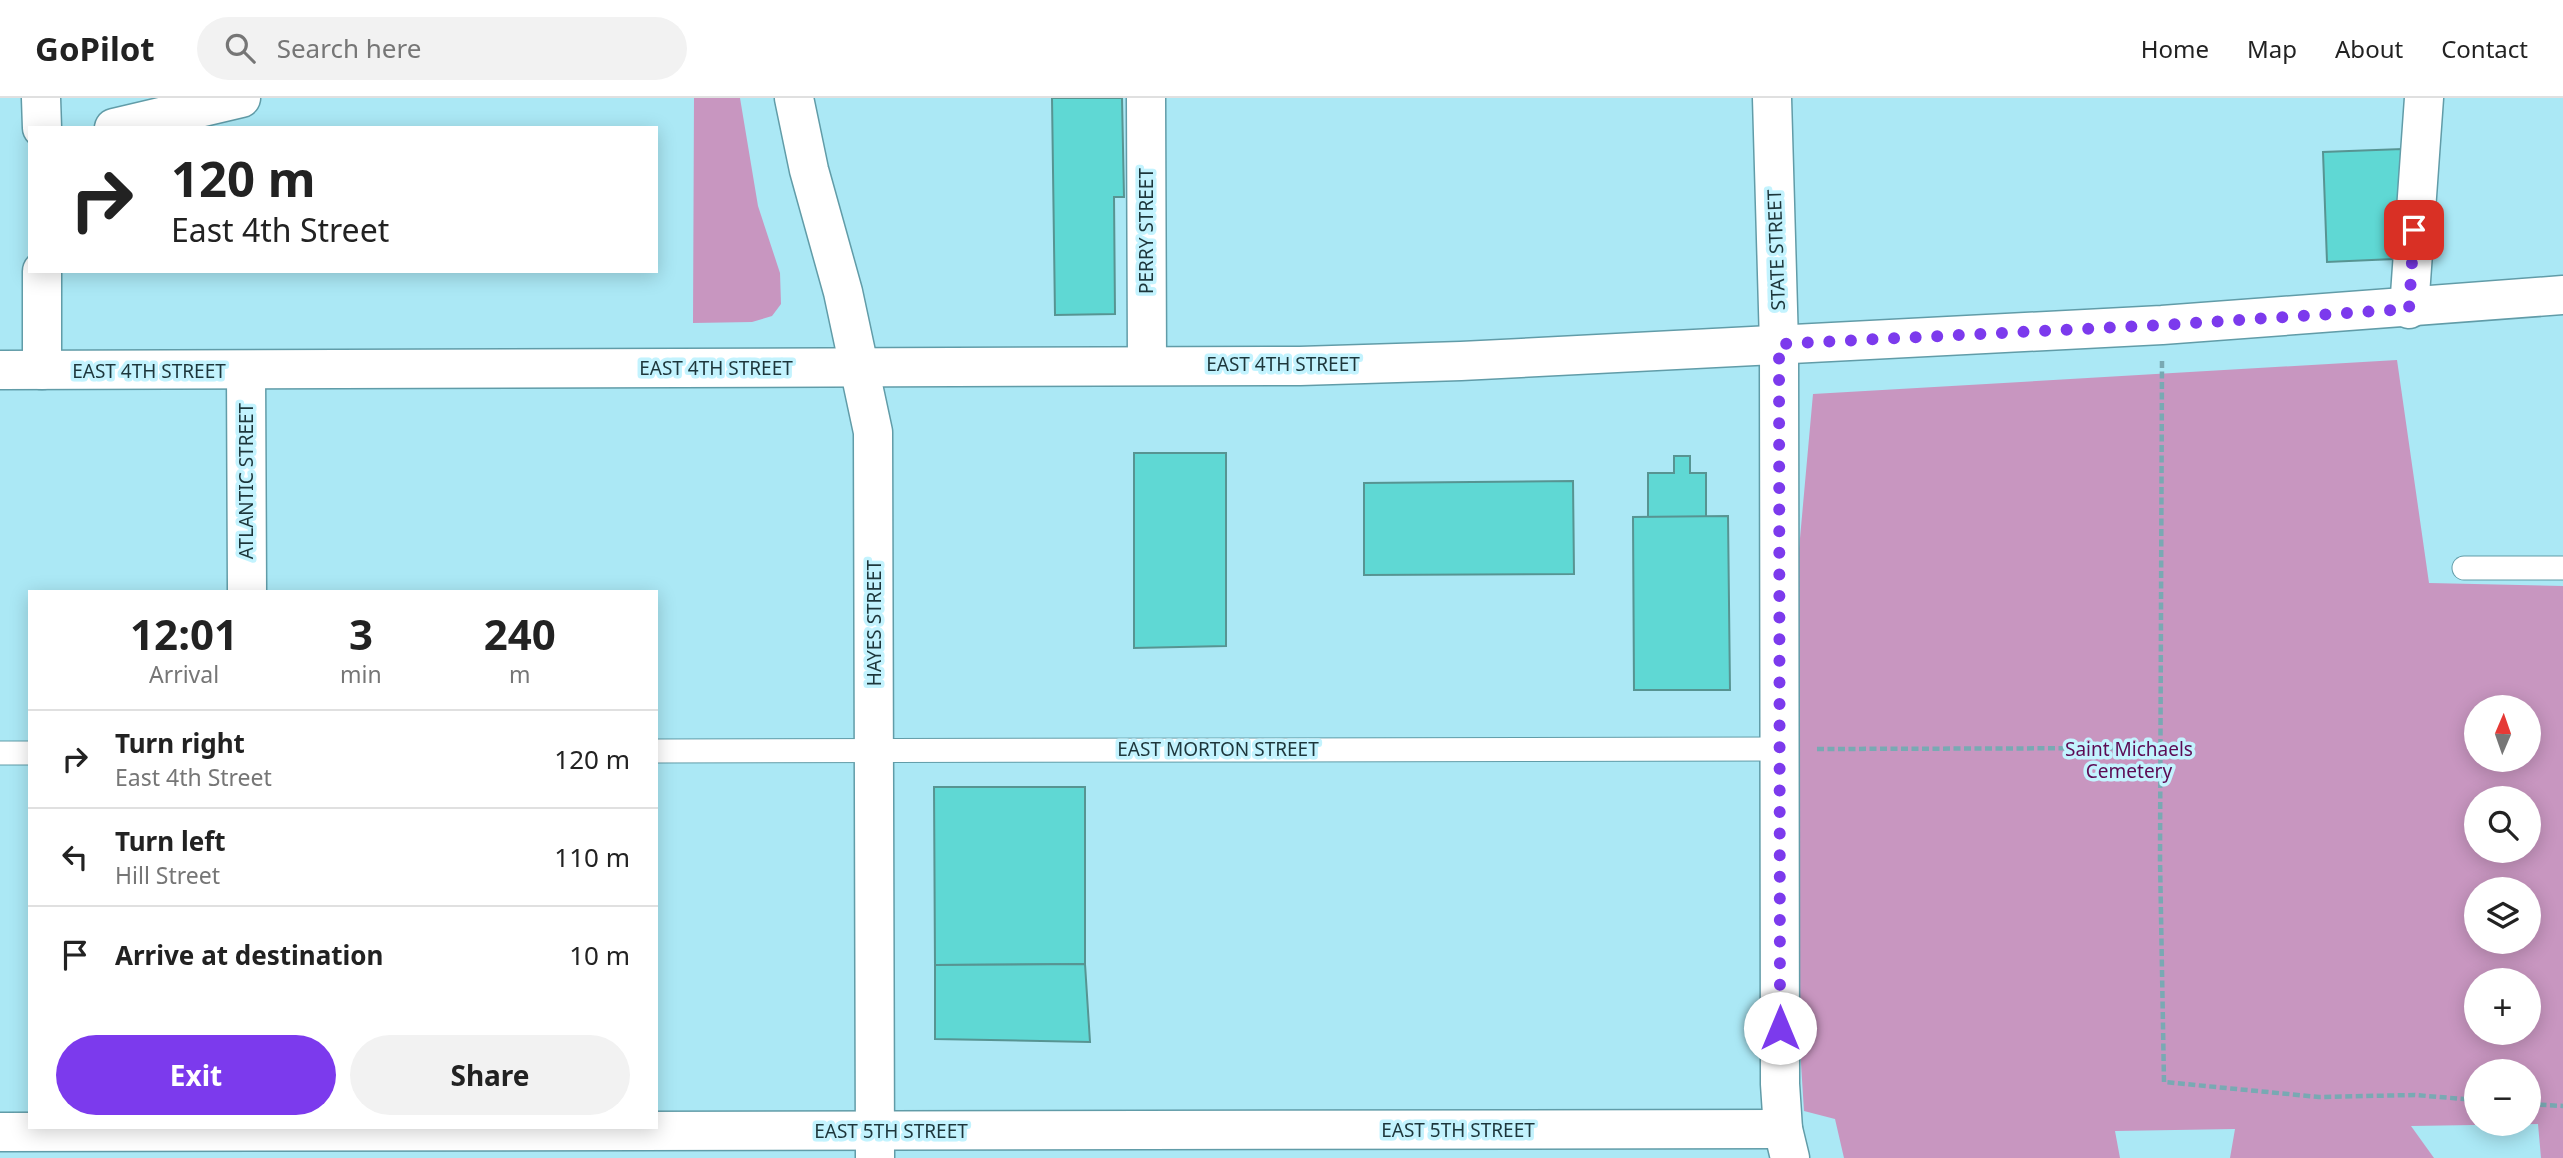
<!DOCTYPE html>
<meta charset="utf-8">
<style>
body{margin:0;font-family:"Noto Sans",sans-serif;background:#f2f2f2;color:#222;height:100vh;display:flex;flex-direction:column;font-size:26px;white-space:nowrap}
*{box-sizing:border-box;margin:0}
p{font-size:23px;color:#767676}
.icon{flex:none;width:38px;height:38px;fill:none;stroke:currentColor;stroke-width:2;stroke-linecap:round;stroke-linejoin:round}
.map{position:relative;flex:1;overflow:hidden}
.details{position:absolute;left:28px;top:492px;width:630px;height:539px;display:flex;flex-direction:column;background:#fff;border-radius:0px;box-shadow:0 4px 18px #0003}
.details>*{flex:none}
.banner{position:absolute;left:28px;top:28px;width:630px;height:147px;border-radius:0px;box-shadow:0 4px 18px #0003;background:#fff;color:#222;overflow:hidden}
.needle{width:46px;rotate:2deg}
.fabs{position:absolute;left:2464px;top:597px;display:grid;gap:14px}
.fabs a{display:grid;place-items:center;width:77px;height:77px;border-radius:50%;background:#fff;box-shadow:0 4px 18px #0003;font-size:35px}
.pin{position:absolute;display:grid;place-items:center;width:60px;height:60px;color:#fff;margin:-30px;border-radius:14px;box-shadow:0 4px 10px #0006}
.me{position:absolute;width:77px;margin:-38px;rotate:0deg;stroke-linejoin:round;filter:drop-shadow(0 0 5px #0008)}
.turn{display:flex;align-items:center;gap:24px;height:147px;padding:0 28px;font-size:32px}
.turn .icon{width:91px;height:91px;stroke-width:2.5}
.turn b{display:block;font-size:49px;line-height:60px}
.eta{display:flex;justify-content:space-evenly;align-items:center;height:119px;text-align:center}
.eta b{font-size:42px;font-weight:700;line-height:49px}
.cta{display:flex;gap:14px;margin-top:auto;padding:14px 28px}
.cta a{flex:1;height:80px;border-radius:42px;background:#7c3aed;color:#fff;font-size:28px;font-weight:700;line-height:80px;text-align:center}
.cta a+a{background:#f2f2f2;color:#222}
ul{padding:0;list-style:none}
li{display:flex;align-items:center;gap:21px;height:98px;padding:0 28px;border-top:2px solid #e0e0e0}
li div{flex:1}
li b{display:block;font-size:26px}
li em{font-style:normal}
header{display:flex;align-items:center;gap:42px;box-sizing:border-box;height:98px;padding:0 35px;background:#fff;border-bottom:2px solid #e0e0e0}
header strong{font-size:33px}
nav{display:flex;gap:38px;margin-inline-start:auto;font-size:24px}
.search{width:490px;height:63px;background:#f2f2f2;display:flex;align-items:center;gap:18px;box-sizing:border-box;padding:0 24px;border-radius:38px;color:#767676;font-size:26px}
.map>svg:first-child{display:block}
</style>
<header>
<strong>GoPilot</strong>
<div class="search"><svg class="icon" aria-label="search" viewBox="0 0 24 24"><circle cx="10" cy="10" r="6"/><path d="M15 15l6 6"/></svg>Search here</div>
<nav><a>Home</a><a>Map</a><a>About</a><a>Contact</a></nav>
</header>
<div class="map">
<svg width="2563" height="1060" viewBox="0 0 2563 1060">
<rect width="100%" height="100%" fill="#abe8f5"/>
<!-- green -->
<g fill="#c896c0" fill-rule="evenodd">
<path d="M694 0H740L758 108 780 175 781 206 772 218 752 224 693 225Z"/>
<path d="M2397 262 2429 485 2563 488V1060H2541L2538 1026 2411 1028 2434 1060H2230L2235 1031 2115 1033 2120 1060H1844L1835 1021 1804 1013 1781 651 1813 296ZM2476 609H2529V662H2476ZM2476 700H2529V752H2476ZM2476 791H2529V844H2476ZM2476 882H2529V934H2476ZM2476 973H2529V1026H2476Z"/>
</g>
<!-- building -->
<g fill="#5fd8d4" stroke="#579492" stroke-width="2">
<path d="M1052 0H1122L1124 99H1114L1115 216 1055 217Z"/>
<path d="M2402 51 2394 161 2327 164 2323 54Z"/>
<path d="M1134 355H1226V548L1134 550Z"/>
<path d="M1674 358H1690V375H1706V419H1648V375H1674Z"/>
<path d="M1573 383 1574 476 1364 477V385Z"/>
<path d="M1728 418 1730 592H1634L1633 419Z"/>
<path d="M934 689H1085V866L935 867Z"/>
<path d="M1085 866 1090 944 935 941V867Z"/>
</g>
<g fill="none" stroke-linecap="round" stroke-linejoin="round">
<defs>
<g id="lane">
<path d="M2464 470H2563"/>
<path d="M656 653 1781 651"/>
<path d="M0 655H30"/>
</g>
<g id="street">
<path d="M41 0 42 30"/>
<path d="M1146 0 1147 266"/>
<path d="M1772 0 1779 246 1780 986 1783 1031 1790 1060"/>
<path d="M114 30 241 0"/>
<path d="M42 173V272"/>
<path d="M2409 211 2424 0"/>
<path d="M246 273 247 494"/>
<path d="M0 1034 1783 1031"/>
</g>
<g id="secondary">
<path d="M794 0 809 72 843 194 873 334 875 1060"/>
<path d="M0 272 1300 268 1461 263 2162 227 2563 197"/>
</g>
</defs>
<!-- lane casing -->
<use href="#lane" stroke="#619ca8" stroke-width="25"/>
<!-- street casing -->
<use href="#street" stroke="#619ca8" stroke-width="41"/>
<!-- secondary casing -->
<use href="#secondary" stroke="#619ca8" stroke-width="41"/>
<!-- path -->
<g stroke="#79a9b3" stroke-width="4.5" stroke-dasharray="7 3.5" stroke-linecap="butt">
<path d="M2162 263 2160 761 2164 984 2319 999 2415 997 2476 1002"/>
<path d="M1817 651 2162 650"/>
<path d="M2529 1006 2563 1008"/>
</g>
<!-- lane -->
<use href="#lane" stroke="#fff" stroke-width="23"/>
<!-- street -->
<use href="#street" stroke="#fff" stroke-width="38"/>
<!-- secondary -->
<use href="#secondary" stroke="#fff" stroke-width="38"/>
</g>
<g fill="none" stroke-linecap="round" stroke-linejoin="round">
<!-- route -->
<path stroke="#7c3aed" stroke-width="12" stroke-dasharray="0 21.6" d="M1780 930 1779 246 2162 227 2409 211 2414 132"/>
</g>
<g text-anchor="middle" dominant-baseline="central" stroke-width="7" stroke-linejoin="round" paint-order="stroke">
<!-- street labels -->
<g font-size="19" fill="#1d363b" stroke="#c3f3fe">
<text transform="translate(1146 133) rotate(-90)">PERRY STREET</text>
<text transform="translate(1776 152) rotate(-92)">STATE STREET</text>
<text x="1283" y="266">EAST 4TH STREET</text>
<text x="716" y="270">EAST 4TH STREET</text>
<text x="149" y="273">EAST 4TH STREET</text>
<text transform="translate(246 383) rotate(-90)">ATLANTIC STREET</text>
<text transform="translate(874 525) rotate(-90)">HAYES STREET</text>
<text x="1218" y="651">EAST MORTON STREET</text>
<text x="1458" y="1032">EAST 5TH STREET</text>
<text x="891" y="1033">EAST 5TH STREET</text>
</g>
<!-- park labels -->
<g font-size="19" fill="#5c0b54" stroke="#c3f3fe">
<text x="2129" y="651">Saint Michaels<tspan x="2129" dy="22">Cemetery</tspan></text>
</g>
</g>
</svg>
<div class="fabs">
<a><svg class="needle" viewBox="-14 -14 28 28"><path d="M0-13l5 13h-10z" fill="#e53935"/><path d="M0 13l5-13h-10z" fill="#767676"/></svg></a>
<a><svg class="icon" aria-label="search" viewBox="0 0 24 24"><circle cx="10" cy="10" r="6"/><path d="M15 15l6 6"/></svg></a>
<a><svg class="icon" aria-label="layers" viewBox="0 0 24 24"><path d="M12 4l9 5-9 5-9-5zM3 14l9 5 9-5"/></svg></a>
<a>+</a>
<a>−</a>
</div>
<div class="pin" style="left:2414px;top:132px;background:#d93025"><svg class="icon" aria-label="arrive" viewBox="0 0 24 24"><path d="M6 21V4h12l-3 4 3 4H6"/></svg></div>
<svg class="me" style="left:1780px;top:930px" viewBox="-20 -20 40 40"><circle r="19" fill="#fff"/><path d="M0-13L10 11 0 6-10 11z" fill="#7c3aed"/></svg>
<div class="banner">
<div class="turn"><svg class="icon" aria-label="right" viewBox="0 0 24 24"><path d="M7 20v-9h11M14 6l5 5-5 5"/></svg><div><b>120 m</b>East 4th Street</div></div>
</div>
<section class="details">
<div class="eta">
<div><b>12:01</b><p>Arrival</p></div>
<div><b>3</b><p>min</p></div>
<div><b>240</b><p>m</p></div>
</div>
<ul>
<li><svg class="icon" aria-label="right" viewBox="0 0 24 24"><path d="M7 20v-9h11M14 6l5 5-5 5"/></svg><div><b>Turn right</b><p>East 4th Street</p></div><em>120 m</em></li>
<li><svg class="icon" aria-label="left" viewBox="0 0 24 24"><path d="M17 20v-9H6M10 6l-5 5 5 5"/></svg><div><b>Turn left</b><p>Hill Street</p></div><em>110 m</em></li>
<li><svg class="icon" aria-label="arrive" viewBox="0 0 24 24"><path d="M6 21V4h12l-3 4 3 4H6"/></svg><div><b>Arrive at destination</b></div><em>10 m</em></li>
</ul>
<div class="cta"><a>Exit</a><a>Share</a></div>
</section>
</div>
